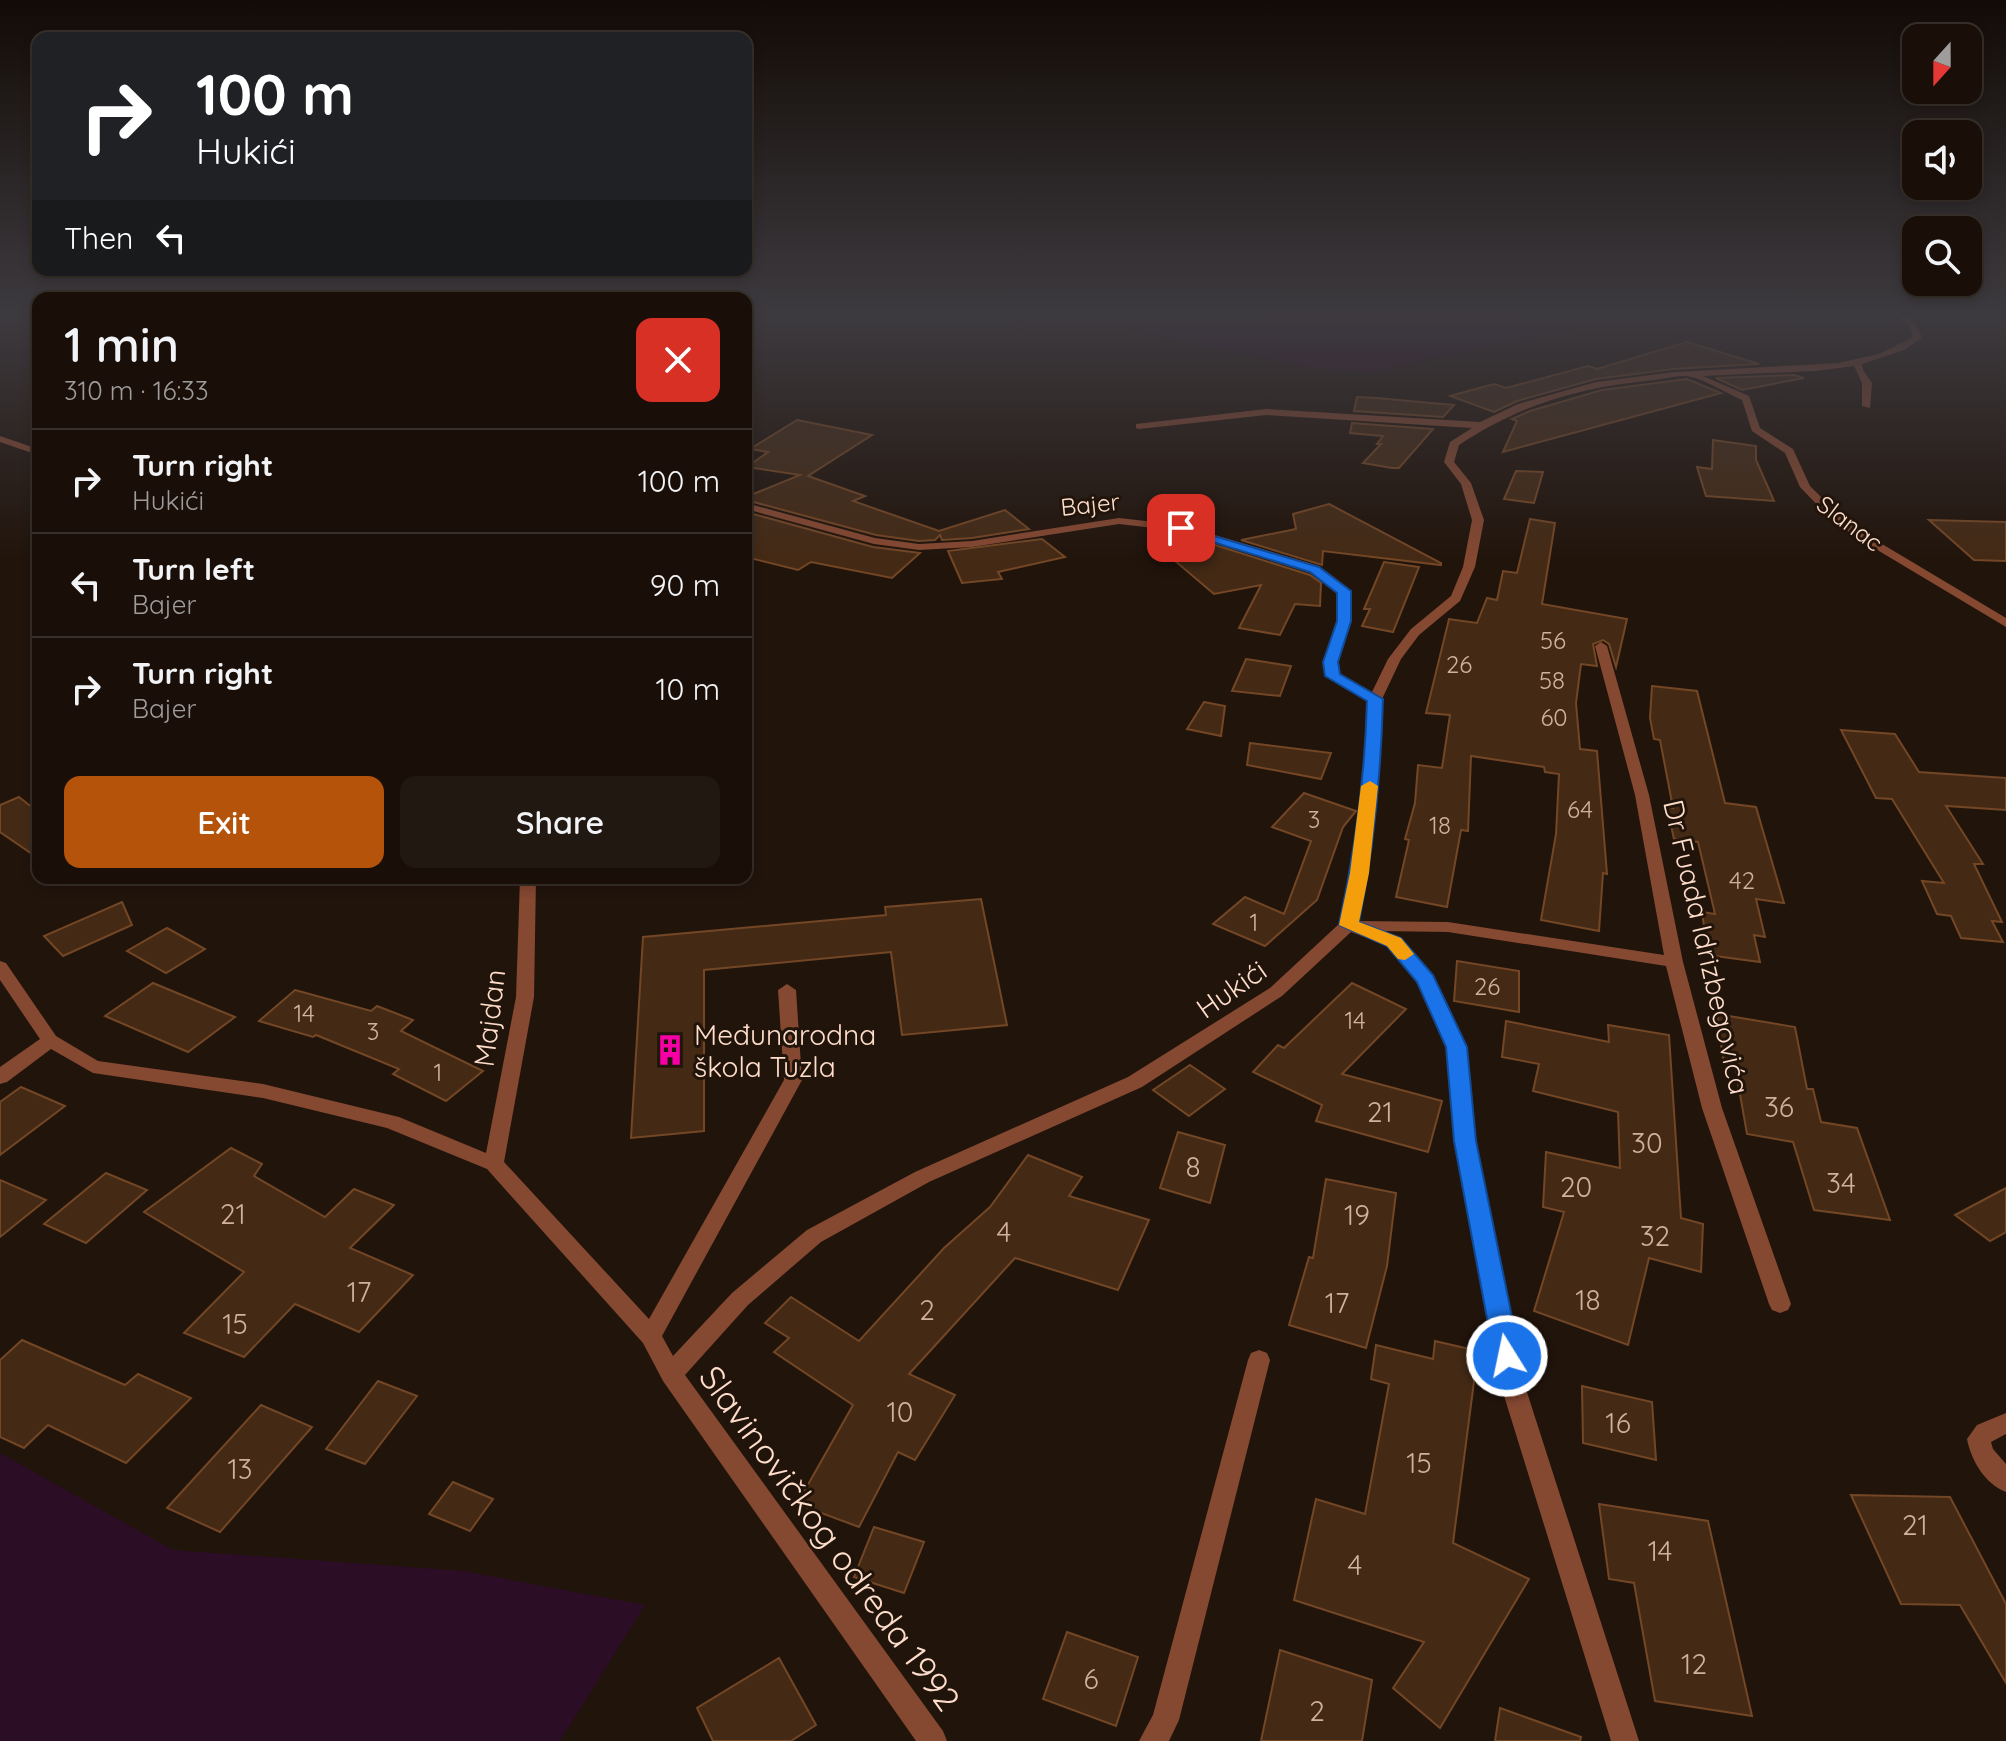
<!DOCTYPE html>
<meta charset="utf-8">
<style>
body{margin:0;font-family:Quicksand,sans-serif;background:#221812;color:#f1f3f6;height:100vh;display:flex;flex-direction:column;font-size:30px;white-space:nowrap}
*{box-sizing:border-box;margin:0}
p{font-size:26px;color:#9f9c9c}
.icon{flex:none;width:44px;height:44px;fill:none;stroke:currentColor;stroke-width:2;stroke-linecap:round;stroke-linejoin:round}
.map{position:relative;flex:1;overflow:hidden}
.sheet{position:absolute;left:32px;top:292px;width:720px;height:592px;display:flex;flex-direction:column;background:#190f08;border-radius:16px;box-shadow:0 4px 12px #0003,0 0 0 2px #372f29}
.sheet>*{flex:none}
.guide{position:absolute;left:32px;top:32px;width:720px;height:244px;border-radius:16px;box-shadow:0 4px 12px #0003,0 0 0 2px #372f29;background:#202124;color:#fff;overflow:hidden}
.needle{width:52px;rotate:201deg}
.fabs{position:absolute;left:1902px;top:24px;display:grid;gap:16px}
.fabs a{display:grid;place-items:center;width:80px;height:80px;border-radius:16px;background:#190f08;box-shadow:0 4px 12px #0003,0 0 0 2px #372f29;font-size:40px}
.pin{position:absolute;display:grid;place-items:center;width:68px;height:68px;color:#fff;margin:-34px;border-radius:16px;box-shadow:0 4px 12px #0006}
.me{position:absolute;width:88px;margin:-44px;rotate:350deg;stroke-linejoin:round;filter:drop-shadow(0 0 6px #0008)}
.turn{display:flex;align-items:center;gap:28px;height:168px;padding:0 32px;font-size:36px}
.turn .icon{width:104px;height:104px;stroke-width:2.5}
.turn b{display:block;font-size:56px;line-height:68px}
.then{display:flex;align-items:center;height:76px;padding:0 32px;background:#0003;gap:16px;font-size:30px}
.round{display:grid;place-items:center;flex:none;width:84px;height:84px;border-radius:16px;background:#221812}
.head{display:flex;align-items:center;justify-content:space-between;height:136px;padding:0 32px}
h1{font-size:48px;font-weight:600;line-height:60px}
.primary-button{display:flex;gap:16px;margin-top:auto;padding:16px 32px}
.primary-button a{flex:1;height:92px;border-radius:16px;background:#b45309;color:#fff;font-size:32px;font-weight:600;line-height:92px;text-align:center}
.primary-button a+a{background:#221812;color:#f1f3f6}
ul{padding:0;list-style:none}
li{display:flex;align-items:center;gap:24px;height:104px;padding:0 32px;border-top:2px solid #372f29}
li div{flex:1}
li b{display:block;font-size:30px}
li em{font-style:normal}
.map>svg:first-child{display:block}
</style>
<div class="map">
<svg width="2006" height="1741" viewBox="0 0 2006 1741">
<rect width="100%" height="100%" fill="#21140b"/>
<!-- green -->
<g fill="#2c0d26">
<path d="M1060 315H1574L1585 326 1371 372 1305 367Z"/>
<path d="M0 1453 173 1550 463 1571 645 1605 560 1741H0Z"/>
</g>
<!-- building -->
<g fill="#442a15" stroke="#734625" stroke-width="2">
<path d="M1687 342 1759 364 1674 369 1596 379 1517 401 1494 412 1450 396 1494 384 1506 388 1588 366 1597 369Z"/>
<path d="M1794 375 1804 378 1742 390 1716 378Z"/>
<path d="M1687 379 1721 393 1503 452 1517 421 1512 419 1530 411 1602 390Z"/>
<path d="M1357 397 1377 398 1454 405 1443 417 1354 411Z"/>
<path d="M797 420 872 435 808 476 865 496 853 501 939 531 1005 510 1029 529 972 538 942 540 940 535 935 540 919 541 876 535 746 500V497L800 475 747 467 768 452 750 449Z"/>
<path d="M1352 423 1433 429 1399 468H1392L1363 463 1381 444H1377L1383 436 1350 433Z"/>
<path d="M1713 440 1756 446V460L1774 501 1706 496 1697 467 1712 469Z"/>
<path d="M1516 471 1543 472 1534 503 1504 499Z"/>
<path d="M1329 504 1441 563V565L1323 551 1322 565 1241 540 1296 529 1293 514Z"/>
<path d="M746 512 873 547 920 553 892 578 811 562 798 570 746 557Z"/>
<path d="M1530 519 1555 523 1542 604 1627 619 1616 667 1609 644 1603 640 1593 644 1597 666 1581 664 1576 703 1580 749 1597 751 1607 874 1603 873 1599 931 1541 920 1556 834 1559 774 1545 772 1544 767 1471 756 1468 831 1461 830 1447 907 1396 897 1409 840 1405 839 1415 803 1418 765 1442 768 1450 715 1426 713 1449 619 1477 623 1487 598 1497 600 1503 571 1517 573Z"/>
<path d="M1929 520 2006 522V561L1974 560Z"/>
<path d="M1042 539 1065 557 998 572 1002 579 962 583 948 551Z"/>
<path d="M1215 545 1310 575 1321 583 1320 606 1295 604 1280 635 1239 628 1261 585 1214 594 1167 554Z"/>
<path d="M1384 562 1419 567 1393 632 1362 626 1370 609H1364Z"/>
<path d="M1246 659 1291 666 1280 696 1232 691Z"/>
<path d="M1652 686 1697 691 1725 803 1756 807 1784 903 1756 899 1765 937 1754 935 1760 962 1708 955 1702 912 1715 914 1698 842 1674 839 1667 807 1673 808 1660 740 1654 739 1650 718Z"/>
<path d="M1204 702 1225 706 1221 736 1187 729Z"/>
<path d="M1841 730 1895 734 1919 772 2006 778V810L1946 806 1983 864H1974L2002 922 1992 921 2003 942 1961 938 1951 916 1937 914 1922 881 1944 883 1892 799 1876 798Z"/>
<path d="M1250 743 1331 753 1321 779 1247 765Z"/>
<path d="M1304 793 1356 811 1343 827 1317 900 1265 946 1213 924 1245 897 1284 914 1311 841 1272 827Z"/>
<path d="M19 797 38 812V858L0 832V805Z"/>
<path d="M981 899 1007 1025 902 1035 891 952 704 970V1131L631 1138 643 937 886 915 885 907Z"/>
<path d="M122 902 132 925 63 956 44 936Z"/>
<path d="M167 928 205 949 166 973 127 951Z"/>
<path d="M1457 961 1519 971V1012L1454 1001Z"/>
<path d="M153 983 235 1017 188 1052 105 1016Z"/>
<path d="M1352 983 1406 1009 1342 1074 1442 1101 1428 1152 1316 1121 1322 1105 1253 1072 1278 1045 1284 1048Z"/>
<path d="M295 990 371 1011 377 1006 413 1020 401 1031 483 1071 446 1101 393 1074 399 1069 316 1035 313 1037 259 1021Z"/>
<path d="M1717 1014 1795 1027 1807 1089H1813L1821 1122 1857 1128 1890 1220 1814 1210 1793 1142 1747 1134 1735 1066 1724 1065Z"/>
<path d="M1506 1021 1609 1042 1608 1025 1669 1035 1681 1218 1703 1224 1701 1272 1649 1258 1628 1345 1534 1311 1564 1212 1543 1207 1546 1152 1620 1168 1618 1112 1533 1091 1539 1064 1502 1057Z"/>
<path d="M1190 1065 1225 1089 1189 1116 1153 1090Z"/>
<path d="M21 1087 65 1106 0 1155V1102Z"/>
<path d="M1178 1132 1225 1145 1210 1203 1160 1188Z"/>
<path d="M231 1148 262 1164 254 1176 325 1217 354 1189 394 1205 350 1248 413 1275 359 1332 295 1304 244 1357 184 1333 244 1272 144 1212Z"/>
<path d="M1028 1155 1082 1177 1069 1196 1149 1220 1118 1290 1015 1258 909 1374 955 1395 915 1460 898 1452 859 1527 797 1504 853 1405 774 1352 789 1338 765 1323 791 1297 859 1341 944 1248 990 1207Z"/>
<path d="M106 1173 147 1190 86 1243 44 1224Z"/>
<path d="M1326 1179 1396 1193 1387 1266 1366 1348 1289 1325 1309 1257 1313 1258Z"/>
<path d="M0 1180 46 1200 0 1237Z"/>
<path d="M2006 1188V1232L1990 1241 1955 1215Z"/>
<path d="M22 1340 125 1385 138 1374 191 1398 126 1463 48 1425 24 1448 0 1437V1360Z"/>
<path d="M1435 1341 1478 1351 1453 1543 1529 1579 1440 1728 1393 1688 1424 1642 1294 1600 1316 1499 1365 1514 1389 1384 1371 1379 1376 1345 1433 1359Z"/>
<path d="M378 1381 417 1396 365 1464 326 1449Z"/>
<path d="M1582 1386 1652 1402 1656 1460 1583 1443Z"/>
<path d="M261 1405 312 1427 220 1532 167 1508Z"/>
<path d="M453 1482 493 1499 470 1531 429 1514Z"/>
<path d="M1851 1495 1950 1497 2006 1604V1683L1960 1605 1901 1604Z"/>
<path d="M1599 1504 1708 1521 1752 1716 1655 1701 1634 1583 1609 1579Z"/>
<path d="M874 1527 924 1542 904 1593 854 1577Z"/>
<path d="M1067 1632 1138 1657 1116 1726 1043 1699Z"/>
<path d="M1280 1650 1372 1680 1362 1741H1261Z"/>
<path d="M779 1658 816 1725 791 1741H713L697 1708Z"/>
<path d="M1500 1708 1581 1737 1580 1741H1495Z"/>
</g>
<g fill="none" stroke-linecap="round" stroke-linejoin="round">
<!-- minor -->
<g fill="#854831" fill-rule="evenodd">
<path d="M1894 315C1911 315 1917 323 1922 338L1904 350 1862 364 1863 370 1872 383 1870 408 1862 406V383L1854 366 1816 371 1703 376 1749 396 1760 428 1793 449 1810 486 1836 512 1862 532 2006 618V627L1854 536 1828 516 1800 487 1785 453 1752 431 1742 400C1726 393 1708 381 1691 377 1681 374 1665 379 1655 380 1580 387 1521 404 1459 445L1454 462 1471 483 1484 520 1475 567 1460 601 1419 635 1401 659 1382 699 1380 760 1367 873 1357 921 1448 922 1664 955 1635 795 1595 646 1601 642 1607 646 1649 795 1683 962 1722 1108 1791 1304 1788 1310 1780 1313 1772 1310 1769 1304 1702 1108 1666 966 1448 932 1379 931 1400 938 1432 975 1465 1047 1475 1141 1525 1386 1639 1741H1611L1501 1386 1455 1141 1447 1047 1418 981 1388 946 1351 932 1282 996 1142 1087 929 1182 821 1242 748 1305 685 1375 943 1731 947 1741H916L663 1381 643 1343 487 1169 387 1128 263 1098 93 1073 51 1049 7 1082 0 1084V1067L40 1039 0 980V961L6 963 56 1036 98 1061 263 1084 399 1117 486 1153 516 997 520 878H536L534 997 504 1162 649 1319 784 1080 778 990 787 984 796 990 802 1080 662 1336 673 1356 732 1293 807 1230 915 1172 1128 1077 1270 988 1340 923 1351 873 1366 760 1368 701 1326 676 1324 662 1338 621V592L1311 572 1180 531 1119 524 972 547 919 550 874 544 746 509V503L875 538 919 544 972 541 1119 518 1181 525 1319 566 1348 588C1357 620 1335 645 1339 674L1372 692 1388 659 1411 629 1451 596 1463 567 1472 520 1461 484 1444 462 1450 442 1472 428 1266 415 1139 429 1136 428V424L1266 409 1480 422 1518 404 1596 382 1674 372 1838 363 1879 354 1913 337 1909 325Z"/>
<path d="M0 436 38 449V455L0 442Z"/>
<path d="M1259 1350 1267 1353 1270 1360 1179 1720 1169 1741H1139L1153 1715 1248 1360 1251 1353Z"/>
<path d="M2006 1413V1434L1991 1442 1993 1449 2006 1464V1492C1985 1484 1971 1460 1967 1439L1977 1425Z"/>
</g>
</g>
<!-- sky -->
<linearGradient id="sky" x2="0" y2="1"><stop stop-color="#120b06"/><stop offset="0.56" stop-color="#3d3a3f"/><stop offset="1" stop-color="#3d3a3f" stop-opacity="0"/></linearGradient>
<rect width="2006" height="559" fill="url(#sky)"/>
<!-- route -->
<path fill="#1a73e8" stroke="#114b97" stroke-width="2" d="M1177 525 1319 567 1351 591V621L1338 662 1340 674 1383 699C1381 774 1374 848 1359 922L1401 938 1433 975 1467 1047 1476 1141 1520 1356 1516 1363 1507 1367 1498 1363 1494 1356 1454 1141 1446 1047 1417 982 1387 946 1339 925C1355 851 1365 777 1367 701L1325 676 1323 662 1337 621V593L1310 572 1177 531Z"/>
<!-- slow -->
<path fill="#f59e0b" d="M1370 781 1378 786 1369 873 1359 922 1401 938 1414 954 1405 960 1398 959 1387 946 1339 925 1350 873 1361 786Z"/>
<!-- icons -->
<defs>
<symbol id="building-bare" viewBox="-9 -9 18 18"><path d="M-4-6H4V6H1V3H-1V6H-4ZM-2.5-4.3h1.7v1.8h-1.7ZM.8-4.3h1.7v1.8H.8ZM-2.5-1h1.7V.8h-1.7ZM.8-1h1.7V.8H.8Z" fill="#f600a5" stroke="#21140b" stroke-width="2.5" paint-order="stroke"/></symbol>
</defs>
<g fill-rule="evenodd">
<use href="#building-bare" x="648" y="1028" width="44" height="44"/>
</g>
<g text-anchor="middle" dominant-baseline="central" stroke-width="6" stroke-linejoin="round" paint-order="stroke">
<!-- far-street labels -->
<g font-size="24" fill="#ffddcb" stroke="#21140b">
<text transform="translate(1090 504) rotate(-6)">Bajer</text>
<text transform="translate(1850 523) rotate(37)">Slanac</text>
</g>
<!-- number labels -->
<g font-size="24" fill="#d0b09e">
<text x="1553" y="640">56</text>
<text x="1459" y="664">26</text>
<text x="1552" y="680">58</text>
<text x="1554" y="717">60</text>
<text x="1580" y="809">64</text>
<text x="1314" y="819">3</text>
<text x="1440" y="825">18</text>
<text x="1742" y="880">42</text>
<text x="1254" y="922">1</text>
<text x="1487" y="986">26</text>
<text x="304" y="1013">14</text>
<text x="1355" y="1020">14</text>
<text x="373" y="1031">3</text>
<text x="438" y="1072">1</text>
</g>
<!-- street labels -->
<g font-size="28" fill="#ffddcb" stroke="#21140b">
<text transform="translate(1707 947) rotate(77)">Dr Fuada Idrizbegovića</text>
<text transform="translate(1231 989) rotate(-35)">Hukići</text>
<text transform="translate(489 1018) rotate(-83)">Majdan</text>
</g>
<!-- poi labels -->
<g font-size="28" fill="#ffddcb" stroke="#21140b" text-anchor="start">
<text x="694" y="1034">Međunarodna<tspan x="694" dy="32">škola Tuzla</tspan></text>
</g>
<!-- near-number labels -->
<g font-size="28" fill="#d0b09e">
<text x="1779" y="1106">36</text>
<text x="1380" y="1111">21</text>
<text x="1647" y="1142">30</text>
<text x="1193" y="1166">8</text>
<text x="1841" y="1182">34</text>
<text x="1576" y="1186">20</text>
<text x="233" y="1213">21</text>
<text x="1357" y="1214">19</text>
<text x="1004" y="1231">4</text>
<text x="1655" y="1235">32</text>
<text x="359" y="1291">17</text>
<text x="1588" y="1299">18</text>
<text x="1337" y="1302">17</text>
<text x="927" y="1309">2</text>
<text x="235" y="1323">15</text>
<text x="900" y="1411">10</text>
<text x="1618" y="1422">16</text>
<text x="1419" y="1462">15</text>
<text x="240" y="1468">13</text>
<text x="1915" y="1524">21</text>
<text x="1660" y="1550">14</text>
<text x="1355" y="1564">4</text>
<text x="1694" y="1663">12</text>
<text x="1091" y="1678">6</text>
<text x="1317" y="1710">2</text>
</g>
<!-- near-street labels -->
<g font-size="34" fill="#ffddcb" stroke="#21140b">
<text transform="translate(830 1538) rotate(54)">Slavinovičkog odreda 1992</text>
</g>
</g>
</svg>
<div class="fabs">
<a><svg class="needle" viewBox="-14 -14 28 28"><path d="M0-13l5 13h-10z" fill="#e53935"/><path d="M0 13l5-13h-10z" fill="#9f9c9c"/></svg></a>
<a><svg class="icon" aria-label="sound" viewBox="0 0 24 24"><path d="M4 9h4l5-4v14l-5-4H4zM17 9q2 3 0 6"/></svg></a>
<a><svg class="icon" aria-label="search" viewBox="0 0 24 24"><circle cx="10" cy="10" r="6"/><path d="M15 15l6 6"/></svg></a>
</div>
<div class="pin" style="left:1181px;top:528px;background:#d93025"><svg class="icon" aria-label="arrive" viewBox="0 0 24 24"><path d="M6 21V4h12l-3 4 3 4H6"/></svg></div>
<svg class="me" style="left:1507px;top:1356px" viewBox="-20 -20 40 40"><circle r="17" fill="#1a73e8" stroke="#fff" stroke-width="3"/><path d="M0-11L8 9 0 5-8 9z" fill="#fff"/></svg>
<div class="guide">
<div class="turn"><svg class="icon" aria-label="right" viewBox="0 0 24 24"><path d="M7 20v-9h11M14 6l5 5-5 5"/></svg><div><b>100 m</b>Hukići</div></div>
<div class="then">Then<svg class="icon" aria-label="left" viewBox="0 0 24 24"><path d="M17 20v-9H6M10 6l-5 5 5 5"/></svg></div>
</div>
<section class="sheet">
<div class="head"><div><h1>1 min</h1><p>310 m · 16:33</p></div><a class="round" style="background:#d93025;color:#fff"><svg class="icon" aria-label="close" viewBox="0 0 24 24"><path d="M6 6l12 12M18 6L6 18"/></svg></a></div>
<ul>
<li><svg class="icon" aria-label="right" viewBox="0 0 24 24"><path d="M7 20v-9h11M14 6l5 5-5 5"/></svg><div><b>Turn right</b><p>Hukići</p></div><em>100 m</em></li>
<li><svg class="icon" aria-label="left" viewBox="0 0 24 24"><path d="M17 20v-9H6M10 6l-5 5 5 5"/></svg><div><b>Turn left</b><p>Bajer</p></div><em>90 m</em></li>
<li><svg class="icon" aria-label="right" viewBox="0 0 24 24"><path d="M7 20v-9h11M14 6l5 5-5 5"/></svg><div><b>Turn right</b><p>Bajer</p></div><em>10 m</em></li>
</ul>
<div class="primary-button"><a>Exit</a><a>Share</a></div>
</section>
</div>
